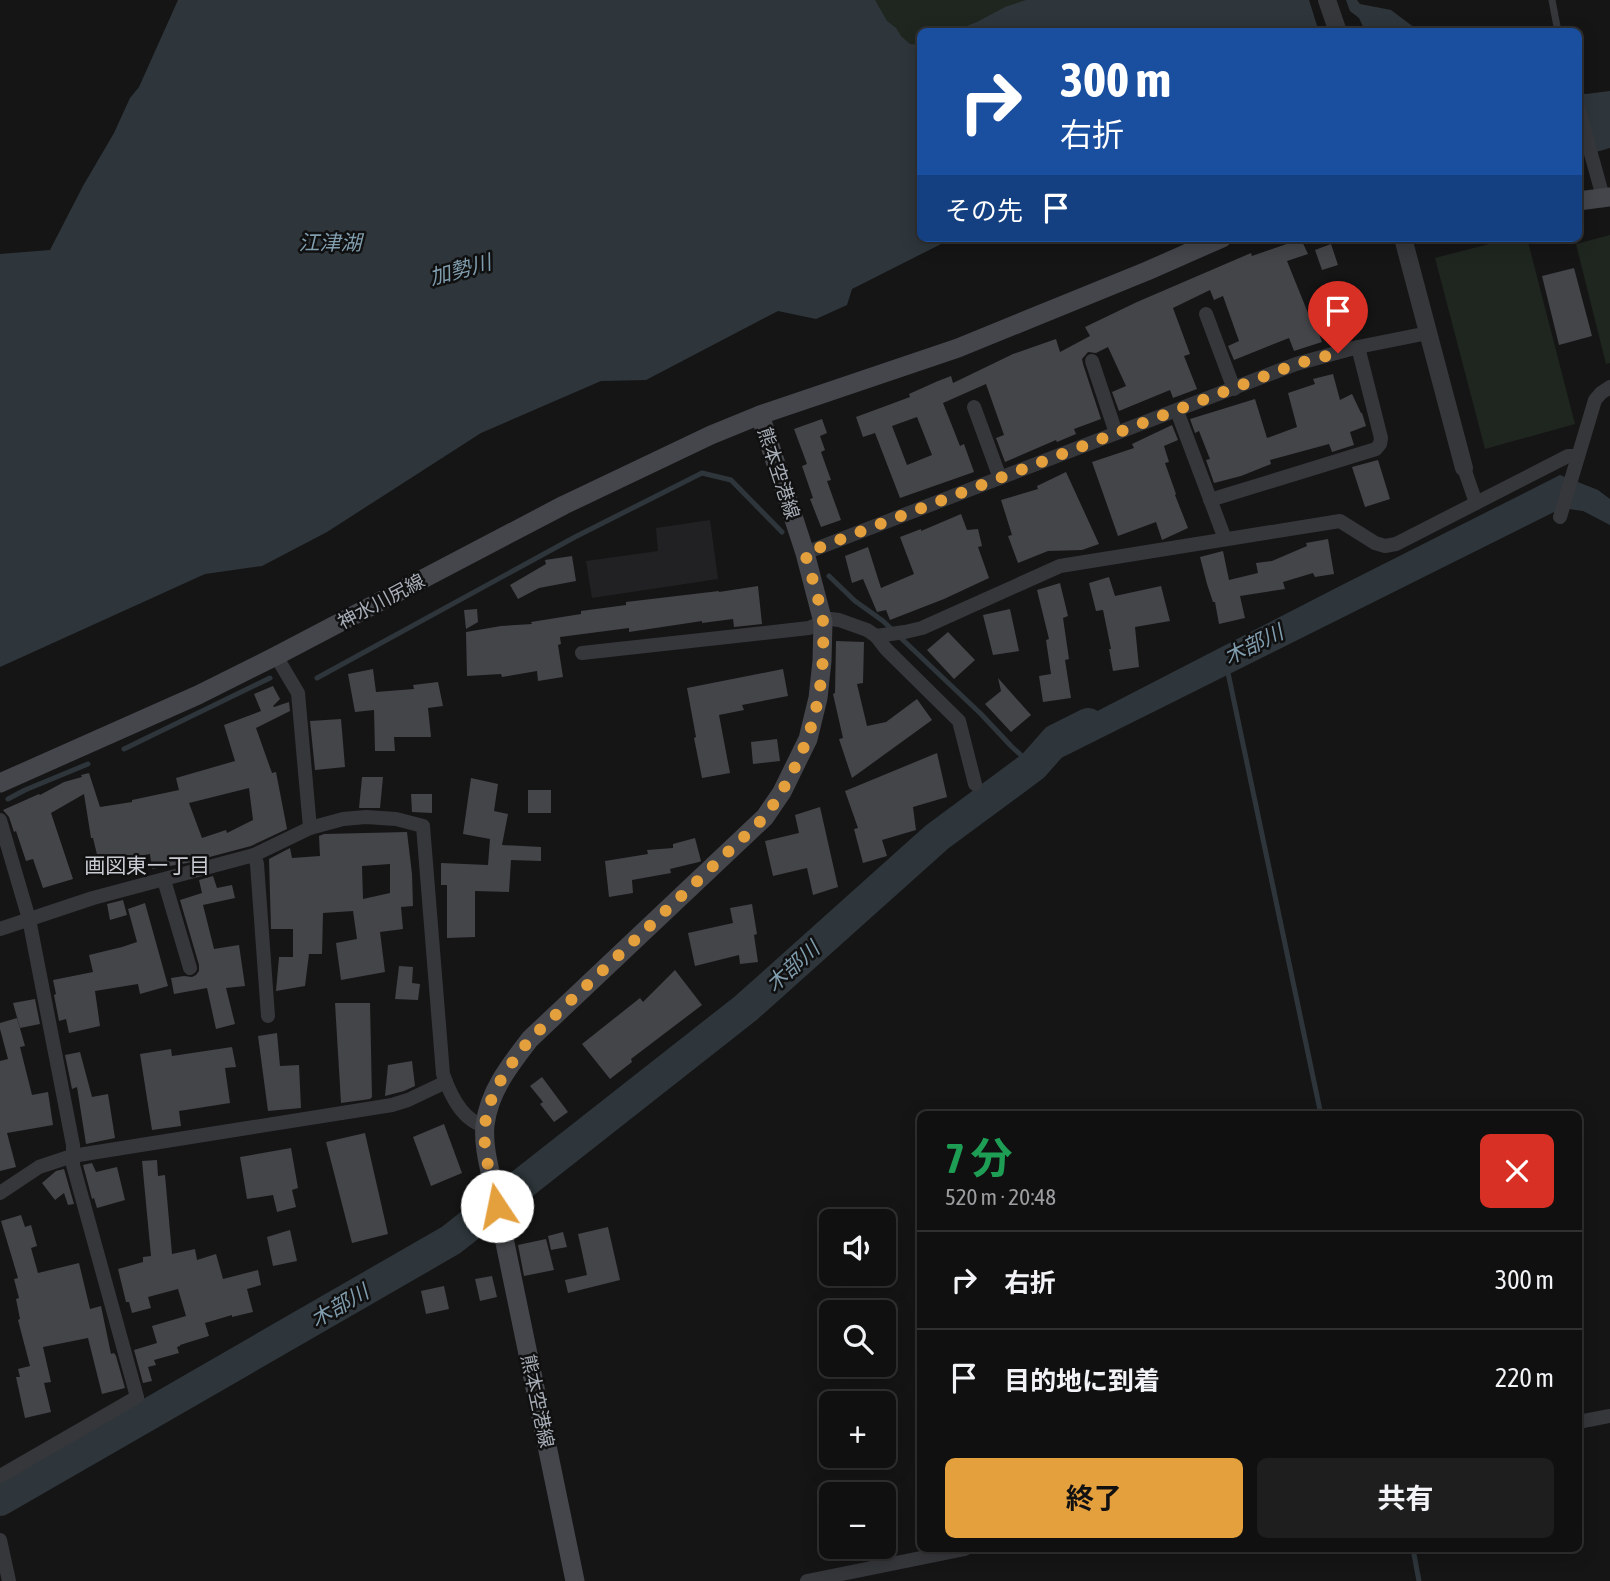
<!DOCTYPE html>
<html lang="ja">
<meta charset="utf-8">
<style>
body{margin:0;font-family:"Asap Condensed","Noto Sans JP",sans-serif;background:#1e1e1e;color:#f1f3f6;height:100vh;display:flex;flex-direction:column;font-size:26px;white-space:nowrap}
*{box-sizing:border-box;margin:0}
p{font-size:23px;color:#9c9d9f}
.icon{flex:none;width:38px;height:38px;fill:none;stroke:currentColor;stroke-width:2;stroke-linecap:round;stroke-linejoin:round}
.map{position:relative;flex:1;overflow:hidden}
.side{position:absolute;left:917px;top:1111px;width:665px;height:441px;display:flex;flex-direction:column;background:#101010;border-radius:10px;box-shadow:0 4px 18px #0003,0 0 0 2px #303030}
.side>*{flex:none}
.top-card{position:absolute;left:917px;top:28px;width:665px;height:214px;border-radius:10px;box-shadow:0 4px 18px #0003,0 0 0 2px #303030;background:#1a4fa0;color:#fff;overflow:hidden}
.buttons{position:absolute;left:819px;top:1209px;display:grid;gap:14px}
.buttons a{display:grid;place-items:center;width:77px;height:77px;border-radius:10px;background:#101010;box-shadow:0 4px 18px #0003,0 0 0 2px #303030;font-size:35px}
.pin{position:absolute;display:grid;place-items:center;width:60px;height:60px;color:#fff;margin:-72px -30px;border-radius:50% 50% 50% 0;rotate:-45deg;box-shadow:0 0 7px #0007}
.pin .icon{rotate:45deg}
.me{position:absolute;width:77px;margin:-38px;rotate:349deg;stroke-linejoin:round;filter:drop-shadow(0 0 5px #0008)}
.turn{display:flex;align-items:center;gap:24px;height:147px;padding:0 28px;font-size:32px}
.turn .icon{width:91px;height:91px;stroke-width:2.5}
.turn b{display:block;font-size:49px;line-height:60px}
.then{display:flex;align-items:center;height:66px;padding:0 28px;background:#0003;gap:14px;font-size:26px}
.round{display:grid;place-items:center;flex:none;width:74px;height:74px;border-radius:10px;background:#1e1e1e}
.headline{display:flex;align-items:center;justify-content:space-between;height:119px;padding:0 28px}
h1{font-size:42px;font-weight:700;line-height:52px;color:#1e9e55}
.cta{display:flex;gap:14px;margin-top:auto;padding:14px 28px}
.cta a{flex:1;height:80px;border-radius:10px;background:#e5a03e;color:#111;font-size:28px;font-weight:700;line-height:80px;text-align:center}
.cta a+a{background:#1e1e1e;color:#f1f3f6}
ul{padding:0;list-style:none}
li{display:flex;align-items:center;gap:21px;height:98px;padding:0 28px;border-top:2px solid #303030}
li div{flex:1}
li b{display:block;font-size:26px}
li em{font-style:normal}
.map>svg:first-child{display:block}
</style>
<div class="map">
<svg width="1610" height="1581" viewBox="0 0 1610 1581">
<rect width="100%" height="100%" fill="#151516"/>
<!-- built -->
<path fill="#212123" d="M710 520 718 579 592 598 586 561 658 551 656 528Z"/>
<!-- green -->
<g fill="#1f261f">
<path d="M869 0H1043L972 31 920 32V49L902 45Z"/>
<path d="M1610 235V363L1606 364 1576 244Z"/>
<path d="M1512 238H1527L1575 424 1485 449 1435 258Z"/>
</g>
<!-- water -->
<g fill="#2e363b">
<path d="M178 0H875L887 21 896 28 901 36 910 44 920 45V238H953L852 289 847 305 816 319 778 311 646 380 601 381 481 433 327 532 262 566 205 574 0 667V254L50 250 83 186 114 133 130 98 139 87Z"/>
<path d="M1026 0H1357L1360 4 1391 10 1419 31 951 32 977 22 1005 7Z"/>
<path d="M1610 91V148L1579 157V93L1586 94Z"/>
<path d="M1560 475 1598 490 1610 499V525L1583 511 1562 508 1061 758 1045 738 1338 587Z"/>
</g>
<!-- pier -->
<path fill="#151516" d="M1309 0H1346L1350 11 1359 18 1365 31 1319 32Z"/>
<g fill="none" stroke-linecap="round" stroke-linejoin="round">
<!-- stream -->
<g stroke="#2e363b" stroke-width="5">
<path d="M829 576 855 601 883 621 981 714 1012 747 1033 766"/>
<path d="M1227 668 1321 1115"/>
<path d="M317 678 575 537 702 473 731 480 782 532"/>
<path d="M124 749 270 678"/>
<path d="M8 799 25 790 88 764"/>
<path d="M1413 1549 1419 1581"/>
</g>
<!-- river -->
<path stroke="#2e363b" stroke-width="32" d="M0 1500 451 1240 746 1008 937 837 1033 766 1056 740 1088 724"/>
</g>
<!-- building -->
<g fill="#444549" fill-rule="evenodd">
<path d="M1301 239 1308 254 1287 261 1308 313 1311 312 1322 342 1294 351 1289 338 1234 360 1228 346 1239 341 1223 296 1214 300 1210 290 1173 308 1190 354 1184 356 1197 389 1173 398 1170 390 1119 411 1112 392 1126 386 1108 347 1096 353 1088 352 1082 359 1083 364 1101 419 1074 429 1076 434 1057 442 1056 440 1005 462 996 438 1004 435 986 384 943 403 960 446 964 444 974 472 900 498 875 433 863 437 856 417 910 397 909 394 938 381 951 376 953 383 1013 354 1056 339 1060 352 1090 336 1085 327 1137 302 1251 253 1252 256ZM917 417 932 455 907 465 892 426Z"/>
<path d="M1331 244 1338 265 1322 270 1315 250Z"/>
<path d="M1574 268 1592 336 1559 345 1542 276Z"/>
<path d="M1333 374 1340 400 1352 394 1361 413H1362L1366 426 1350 432 1354 445 1332 452 1329 444 1270 460 1271 464 1241 476 1214 483 1206 460 1210 459 1199 431 1195 433 1190 419 1255 399 1267 438 1297 427 1288 393 1315 384 1313 379Z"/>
<path d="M822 419 827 433 820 436 825 450 821 452 831 480 827 481 841 520 821 527 810 499 813 498 802 466 807 464 794 429Z"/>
<path d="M1172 425 1178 440 1164 446 1169 462 1165 463 1176 494 1175 495 1188 528 1162 540 1156 522 1118 536 1092 462 1134 448 1132 444Z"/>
<path d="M1378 460 1390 499 1365 507 1352 467Z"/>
<path d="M1066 472 1099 544 1082 550 1048 551 1018 563 1008 536 1012 535 1001 500 1038 489 1037 486Z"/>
<path d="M961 514 967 530 978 529 982 546 978 547 989 578 944 599 890 620 886 610 877 612 863 579 852 583 845 556 868 547 881 588 914 574 900 537 921 529V531Z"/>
<path d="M1328 539 1334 574 1315 577 1313 573 1283 582 1285 589 1240 596 1245 618 1219 624 1215 602H1213L1207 584 1200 557 1223 551 1229 580 1258 573 1256 563 1272 561 1307 546 1306 543Z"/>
<path d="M572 556 576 581 539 588 518 599 510 585 546 564 545 560Z"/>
<path d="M1109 577 1115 596 1161 586 1170 621 1135 627 1139 667 1113 671 1109 649H1111L1103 610 1096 611 1089 583Z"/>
<path d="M1060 583 1068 616 1063 618 1069 659 1065 660 1071 698 1043 702 1039 676 1051 674 1046 640 1049 639 1037 590Z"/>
<path d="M758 586 762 624 734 627 733 619 702 623V621L629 632V628L560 637 561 644 558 645 563 677 538 681 537 671 502 677 501 674 467 676 466 632 501 626 532 624 531 622 581 614V611L626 605V602L719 591V592Z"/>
<path d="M477 609 478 622 466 629 464 610Z"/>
<path d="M1010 609 1019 651 993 655 983 615Z"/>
<path d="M948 632 975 660 954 679 927 650Z"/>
<path d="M836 641 864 642 863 683 857 684 867 726 886 722 917 699 932 720 852 778 839 739 843 738 833 694 835 693Z"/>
<path d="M373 669 376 692 414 689 413 685 438 682 443 706 428 708 431 737H394L395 751H375L374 710 355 712 348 674Z"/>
<path d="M783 669 788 696 742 705 744 710 719 715 730 773 702 778 694 738 696 737 687 688Z"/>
<path d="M998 678 1031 715 1011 732 985 704 1001 691Z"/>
<path d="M273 686 280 699 273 706 274 707 289 702 290 711 256 728 272 773 276 772 287 829 251 846 187 863 152 869 150 854 99 863 93 838H91L84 794 51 813 73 879 43 888 33 859 26 861 16 831 14 832 9 817 3 810 39 794 40 795 64 782 82 777 81 775 89 773 100 807 132 802V800L179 790 176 778 235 761 224 725 261 711 254 694ZM249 788 253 820 227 833 226 830 202 838 189 803Z"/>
<path d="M341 719 345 767 315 770 310 721Z"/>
<path d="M777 739 780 761 753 764 751 742Z"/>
<path d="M937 753 947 797 913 807 916 830 882 840 887 856 863 863 854 829 858 828 845 791Z"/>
<path d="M362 777H383L380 808H359Z"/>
<path d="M471 778 498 784 494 811 508 814 502 845 541 847V861L511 860 509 892 475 891V937L447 938V885H441V863L488 865 490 839 463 834Z"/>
<rect x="528" y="790" width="23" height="23"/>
<path d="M411 794H432V813L412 812Z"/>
<path d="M820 807 838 887 813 895 807 868 773 876 765 841 799 833 795 815Z"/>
<path d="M407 832 412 874 413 906 401 907 403 929 380 932 385 972 341 980 336 943 357 939 353 911 323 913 322 954H309L305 986 276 991 279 957H293V929H271L269 859 290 848 292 858 320 856 319 836 324 834ZM390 864V893L363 899 362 866Z"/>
<path d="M695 838 701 861 699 862 670 869 671 873 632 880 633 893 609 897 605 861 648 854 647 850 673 848V844Z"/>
<path d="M213 876 217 888 232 885 235 898 203 905 214 949 239 945 245 986 226 988 235 1024 216 1029 207 988 174 994 171 978 184 976 192 977 196 975 199 971V965L180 900 202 893 199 880Z"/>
<path d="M123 900 127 915 110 920 107 904Z"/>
<path d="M145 903 168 986 140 994 138 984 95 991 100 1026 69 1033 66 1019 59 1021 54 995 56 994 53 980 93 972 89 955 122 947 137 942 128 909Z"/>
<path d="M752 904 757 934 754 935 758 962 740 964 739 955 695 966 688 933 733 923 730 908Z"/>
<path d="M399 966 413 967 412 983 420 984 418 1000 395 999Z"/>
<path d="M675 970 702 1005 631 1059 632 1062 610 1079 582 1044 640 998 643 1002Z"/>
<path d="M35 999 40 1024 20 1028 13 1003Z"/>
<path d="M335 1003H370L372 1097 370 1099 341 1103Z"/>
<path d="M17 1018 25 1046 20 1047 32 1095 48 1092 53 1125 7 1133 16 1167 0 1171V1061L8 1059 0 1029V1023Z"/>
<path d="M277 1033 280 1066 299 1065 301 1108 268 1111 258 1036Z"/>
<path d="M232 1047 236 1067 225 1068 230 1103 179 1111 181 1126 152 1130 140 1054 171 1049 172 1056Z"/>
<path d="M80 1052 92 1097 108 1094 115 1138 86 1144 77 1087 72 1089 65 1055Z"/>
<path d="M412 1061 415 1086 404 1091 385 1096 388 1065Z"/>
<path d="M542 1077 568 1112 554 1122 540 1104 543 1102 530 1086Z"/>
<path d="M444 1124 462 1173 431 1186 413 1137Z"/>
<path d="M365 1133 388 1234 352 1243 326 1142Z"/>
<path d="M291 1148 298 1188 292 1190 296 1207 277 1212 273 1195 247 1199 240 1157Z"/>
<path d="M157 1160 158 1176 165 1175 172 1254 195 1249 197 1260 216 1254 223 1279 258 1270 261 1285 247 1289 253 1312 232 1317V1315L205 1323 209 1336 180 1345V1346L177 1347 179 1353 154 1360 156 1365 148 1367 152 1381 143 1383 134 1350 157 1343 152 1326 186 1316 178 1289 148 1297 151 1308 132 1313 129 1302H126L118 1269 143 1262V1257L151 1256 142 1161Z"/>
<path d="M92 1163 96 1172 117 1167 125 1200 97 1208 94 1198 92 1199 83 1165Z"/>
<path d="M64 1169 74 1204 68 1205 64 1193 55 1200 42 1183 56 1171Z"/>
<path d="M21 1215 25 1227 31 1225 37 1246 31 1248 38 1273 79 1263 90 1309 101 1306 111 1354 114 1353 116 1356 125 1388 102 1394 88 1338 43 1347 51 1382 44 1383 51 1412 25 1418 16 1377H20L18 1369 30 1366 18 1320 20 1319 16 1299 19 1298 14 1279 18 1278 1 1221Z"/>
<path d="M608 1227 620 1280 568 1293 565 1280 587 1275 578 1234Z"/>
<path d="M290 1230 297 1261 273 1266 267 1237Z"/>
<path d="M563 1232 567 1247 551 1250 548 1236Z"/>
<path d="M546 1239 554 1270 524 1276 518 1245Z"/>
<path d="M492 1276 497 1297 480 1301 475 1279Z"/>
<path d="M444 1286 449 1309 426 1314 421 1291Z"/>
</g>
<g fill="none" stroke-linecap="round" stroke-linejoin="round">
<!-- service -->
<path stroke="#36373b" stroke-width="7" d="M1552 0 1558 32"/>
<!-- minor -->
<g stroke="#36373b" stroke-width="14">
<path d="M1578 107 1603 197"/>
<path d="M1206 314 1234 389"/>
<path d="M1092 361 1116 433"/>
<path d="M974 407 1000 478"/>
<path d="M1177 411 1225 539"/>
<path d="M1464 468 1476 503"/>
<path d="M1210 500 1376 449 1380 444 1381 438 1358 347"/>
<path d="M1560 517 1595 400 1601 393 1610 387"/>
<path d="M805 553 1296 364 1358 347 1428 333"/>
<path d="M876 636 905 632 922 628 1060 566 1340 521 1375 543 1385 546 1396 544 1568 456H1578"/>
<path d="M582 653 809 628 831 619 839 620 867 630 876 636 886 649 959 721 975 784"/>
<path d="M276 656 298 693 310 828"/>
<path d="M0 820 29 919 73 1145V1165L137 1397 0 1476"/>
<path d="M254 855 257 864 268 1016"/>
<path d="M164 880 190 968"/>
<path d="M0 929 93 898 254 855 310 828 343 819 366 817 396 819 423 826 443 1074C450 1094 462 1121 485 1126"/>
<path d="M0 1193 39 1167 72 1156 392 1105 408 1100 446 1082"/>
<path d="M1578 1422 1610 1416"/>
<path d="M0 1540 9 1581"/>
<path d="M807 1581 965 1549"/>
</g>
<!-- tertiary -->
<g stroke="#36373b" stroke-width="18">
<path d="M1327 0 1338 32"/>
<path d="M1403 238 1464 468"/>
</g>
<!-- secondary -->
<g stroke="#44464b" stroke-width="19">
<path d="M1578 201 1610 197"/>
<path d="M0 783 198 695 276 656 564 505 711 435 760 415 958 348 1147 271 1222 238"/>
<path d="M575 1581 493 1185C489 1166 483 1145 485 1125 489 1091 510 1065 530 1039L765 817 782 792 808 739 818 698 822 661 823 622 805 553 760 415"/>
</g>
</g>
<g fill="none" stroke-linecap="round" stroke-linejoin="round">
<!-- route -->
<path stroke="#e5a03e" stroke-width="12" stroke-dasharray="0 21.6" d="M497 1206C492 1182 482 1149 485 1125 489 1091 510 1065 530 1039L765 817C801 765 821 717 823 653 823 643 824 631 823 621 819 598 811 575 805 553L1296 364 1338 353"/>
</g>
<g text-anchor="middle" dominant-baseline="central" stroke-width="5" stroke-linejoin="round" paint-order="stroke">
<!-- street labels -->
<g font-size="19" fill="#a7adb6" stroke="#101011">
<text transform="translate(779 473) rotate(72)">熊本空港線</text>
<text transform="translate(381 601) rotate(-28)">神水川尻線</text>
<text transform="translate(538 1401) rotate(78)">熊本空港線</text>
</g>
<!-- water labels -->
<g font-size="21" font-style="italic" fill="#809dae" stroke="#101011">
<text x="330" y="242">江津湖</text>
<text transform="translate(460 269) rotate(-15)">加勢川</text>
<text transform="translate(1253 644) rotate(-26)">木部川</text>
<text transform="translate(792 966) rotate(-42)">木部川</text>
<text transform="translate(339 1305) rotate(-30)">木部川</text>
</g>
<!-- neighbourhood labels -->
<g font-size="21" fill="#c8cbd2" stroke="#101011">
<text x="147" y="865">画図東一丁目</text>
</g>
</g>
</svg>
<div class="buttons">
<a><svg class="icon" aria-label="sound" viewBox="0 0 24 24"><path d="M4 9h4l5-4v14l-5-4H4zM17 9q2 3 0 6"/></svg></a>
<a><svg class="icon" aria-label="search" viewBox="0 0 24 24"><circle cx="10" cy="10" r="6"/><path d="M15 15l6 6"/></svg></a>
<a>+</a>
<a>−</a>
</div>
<div class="pin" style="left:1338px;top:353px;background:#d93025"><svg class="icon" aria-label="arrive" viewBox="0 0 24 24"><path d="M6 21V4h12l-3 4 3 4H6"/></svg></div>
<svg class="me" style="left:497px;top:1206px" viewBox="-20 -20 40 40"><circle r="19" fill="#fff"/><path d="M0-13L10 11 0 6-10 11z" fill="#e5a03e"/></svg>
<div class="top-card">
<div class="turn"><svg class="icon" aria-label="right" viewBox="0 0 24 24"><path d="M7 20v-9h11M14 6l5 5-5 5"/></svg><div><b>300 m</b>右折</div></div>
<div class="then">その先<svg class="icon" aria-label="arrive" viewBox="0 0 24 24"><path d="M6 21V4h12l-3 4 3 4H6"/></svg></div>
</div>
<section class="side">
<div class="headline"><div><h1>7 分</h1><p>520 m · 20:48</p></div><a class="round" style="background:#d93025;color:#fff"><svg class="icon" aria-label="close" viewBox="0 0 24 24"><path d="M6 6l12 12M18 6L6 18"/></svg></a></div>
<ul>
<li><svg class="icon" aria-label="right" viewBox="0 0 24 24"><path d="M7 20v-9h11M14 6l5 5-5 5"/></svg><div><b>右折</b></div><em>300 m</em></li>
<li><svg class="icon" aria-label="arrive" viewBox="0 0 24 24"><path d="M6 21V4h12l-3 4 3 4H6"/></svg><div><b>目的地に到着</b></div><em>220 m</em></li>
</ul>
<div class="cta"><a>終了</a><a>共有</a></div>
</section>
</div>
